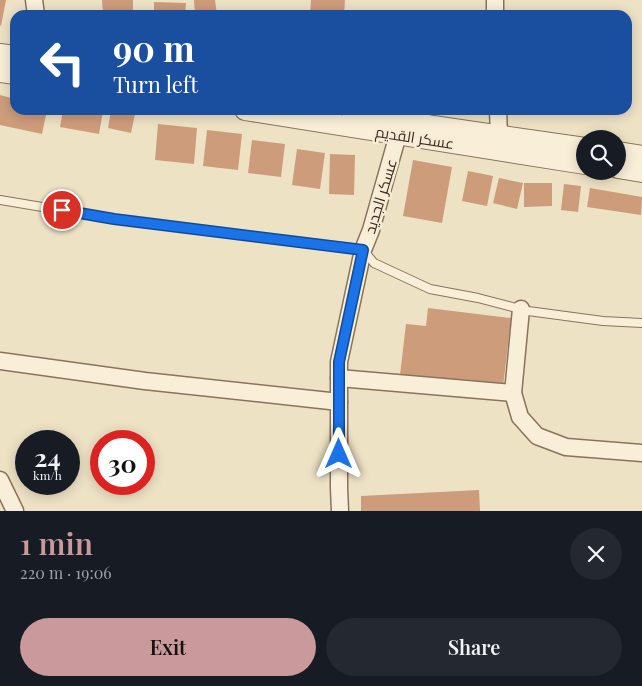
<!DOCTYPE html>
<meta charset="utf-8">
<style>
body{margin:0;font-family:"Playfair Display",Cairo,serif;background:#242831;color:#f1f3f6;height:100vh;display:flex;flex-direction:column;font-size:19px;white-space:nowrap}
*{box-sizing:border-box;margin:0}
p{font-size:16px;color:#9ea1a6}
.icon{flex:none;width:28px;height:28px;fill:none;stroke:currentColor;stroke-width:2;stroke-linecap:round;stroke-linejoin:round}
.map{position:relative;height:511px;overflow:hidden}
.side{display:flex;flex-direction:column;background:#171b24;flex:1}
.side>*{flex:none}
.guide{position:absolute;left:10px;top:10px;width:622px;height:105px;border-radius:15px;box-shadow:0 2px 12px #0003;background:#1a4fa0;color:#fff;overflow:hidden}
.tools{position:absolute;left:576px;top:130px;display:grid;gap:10px}
.tools a{display:grid;place-items:center;width:50px;height:50px;border-radius:50%;background:#171b24;box-shadow:0 2px 12px #0003;font-size:25px}
.speed{position:absolute;left:15px;top:430px;display:flex;gap:10px;font-size:25px;font-weight:700;text-align:center}
.speed>*{display:grid;place-content:center;width:65px;height:65px;border-radius:50%;background:#171b24;box-shadow:0 2px 12px #0003;line-height:1}
.speed small{font-size:12px;font-weight:400}
.speed .limit{border:8px solid #d22;background:#fff;color:#111}
.pin{position:absolute;display:grid;place-items:center;width:42px;height:42px;color:#fff;margin:-21px;border:2px solid #fff;border-radius:50%;box-shadow:0 1px 5px #0007}
.me{position:absolute;width:55px;margin:-28px;rotate:0deg;stroke-linejoin:round;filter:drop-shadow(0 0 4px #0008)}
.turn{display:flex;align-items:center;gap:18px;height:105px;padding:0 20px;font-size:22px}
.turn .icon{width:65px;height:65px;stroke-width:2.5}
.turn b{display:block;font-size:35px;line-height:42px}
.round{display:grid;place-items:center;flex:none;width:52px;height:52px;border-radius:26px;background:#242831}
.overview{display:flex;align-items:center;justify-content:space-between;height:85px;padding:0 20px}
h1{font-size:30px;font-weight:600;line-height:38px;color:#c9999c}
.action{display:flex;gap:10px;margin-top:auto;padding:10px 20px}
.action a{flex:1;height:58px;border-radius:30px;background:#c9999c;color:#111;font-size:20px;font-weight:600;line-height:58px;text-align:center}
.action a+a{background:#242831;color:#f1f3f6}
.map>svg:first-child{display:block}
</style>
<div class="map">
<svg width="642" height="511" viewBox="0 0 642 511">
<rect width="100%" height="100%" fill="#eee2c5"/>
<!-- building -->
<g fill="#cd9c7b">
<path d="M0 0H6L1 26 0 25Z"/>
<path d="M102 0H133V15H103Z"/>
<path d="M194 0H215L217 15H195Z"/>
<path d="M311 0H345L344 15H310Z"/>
<path d="M154 2 186 3 185 15H154Z"/>
<path d="M0 95 15 99V110H47L42 134 0 125Z"/>
<path d="M63 110H97L103 111 99 134 60 127Z"/>
<path d="M111 110 135 114 131 133 108 128Z"/>
<path d="M435 110H473V112L435 115Z"/>
<path d="M158 124 197 128 194 164 155 160Z"/>
<path d="M207 130 242 134 238 170 203 166Z"/>
<path d="M252 140 285 144 281 177 248 173Z"/>
<path d="M297 149 325 153 320 189 292 185Z"/>
<path d="M330 154 355 155 354 195 329 194Z"/>
<path d="M413 160 452 167 442 223 403 216Z"/>
<path d="M468 171 493 176 487 206 462 201Z"/>
<path d="M499 178 523 183 517 209 493 203Z"/>
<path d="M524 183H552V206L524 207Z"/>
<path d="M564 184 581 186 578 212 561 210Z"/>
<path d="M590 188 642 197 641 215 587 207Z"/>
<path d="M428 308 511 318 503 387 400 375 406 324 426 326Z"/>
<path d="M479 490 480 511H361V496Z"/>
</g>
<g fill="none" stroke-linecap="round" stroke-linejoin="round">
<defs>
<path id="service" d="M0 200 114 219 363 250 374 263 430 289 478 298 528 311 603 321 642 323"/>
<g id="minor">
<path d="M34 0 36 15"/>
<path d="M495 0V15"/>
<path d="M498 110 499 136"/>
<path d="M521 309 513 393 520 417 537 436 566 447 642 453"/>
<path d="M0 361 145 381 339 402"/>
<path d="M339 378 513 393"/>
<path d="M0 480 15 511"/>
<path d="M340 511 339 488V362L363 250 371 230 401 124"/>
</g>
<g id="tertiary">
<path d="M0 54 15 56"/>
<path d="M0 72 15 74"/>
<path d="M245 110 585 164"/>
<path d="M351 110 433 126 585 148"/>
<path d="M618 152 642 156"/>
<path d="M618 168 642 172"/>
</g>
</defs>
<!-- service casing -->
<use href="#service" stroke="#89735b" stroke-width="10"/>
<!-- minor casing -->
<use href="#minor" stroke="#89735b" stroke-width="19"/>
<!-- tertiary casing -->
<use href="#tertiary" stroke="#89735b" stroke-width="22"/>
<!-- service -->
<use href="#service" stroke="#f9efd8" stroke-width="8"/>
<!-- minor -->
<use href="#minor" stroke="#f9efd8" stroke-width="16"/>
<!-- tertiary -->
<use href="#tertiary" stroke="#f9efd8" stroke-width="20"/>
</g>
<g fill="none" stroke-linecap="round" stroke-linejoin="round">
<defs>
<path id="route" d="M62 210 114 219 363 250 339 362V454"/>
</defs>
<!-- route casing -->
<use href="#route" stroke="#114b97" stroke-width="12"/>
<!-- route -->
<use href="#route" stroke="#1a73e8" stroke-width="9"/>
</g>
<g text-anchor="middle" dominant-baseline="central" stroke-width="5" stroke-linejoin="round" paint-order="stroke">
<!-- street labels -->
<g font-size="15" fill="#3a2b1f" stroke="#f6ecd5">
<text transform="translate(415 137) rotate(9)">عسكر القديم</text>
<text transform="translate(380 196) rotate(-73)">عسكر الجديد</text>
</g>
</g>
</svg>
<div class="tools">
<a><svg class="icon" aria-label="search" viewBox="0 0 24 24"><circle cx="10" cy="10" r="6"/><path d="M15 15l6 6"/></svg></a>
</div>
<div class="speed"><div>24<small>km/h</small></div><div class="limit">30</div></div>
<div class="pin" style="left:62px;top:210px;background:#d93025"><svg class="icon" aria-label="arrive" viewBox="0 0 24 24"><path d="M6 21V4h12l-3 4 3 4H6"/></svg></div>
<svg class="me" style="left:339px;top:454px" viewBox="-20 -20 40 40"><path d="M0-17L14 15 0 8-14 15z" fill="#1a73e8" stroke="#fff" stroke-width="4"/></svg>
<div class="guide">
<div class="turn"><svg class="icon" aria-label="left" viewBox="0 0 24 24"><path d="M17 20v-9H6M10 6l-5 5 5 5"/></svg><div><b>90 m</b>Turn left</div></div>
</div>
</div>
<section class="side">
<div class="overview"><div><h1>1 min</h1><p>220 m · 19:06</p></div><a class="round"><svg class="icon" aria-label="close" viewBox="0 0 24 24"><path d="M6 6l12 12M18 6L6 18"/></svg></a></div>
<div class="action"><a>Exit</a><a>Share</a></div>
</section>
